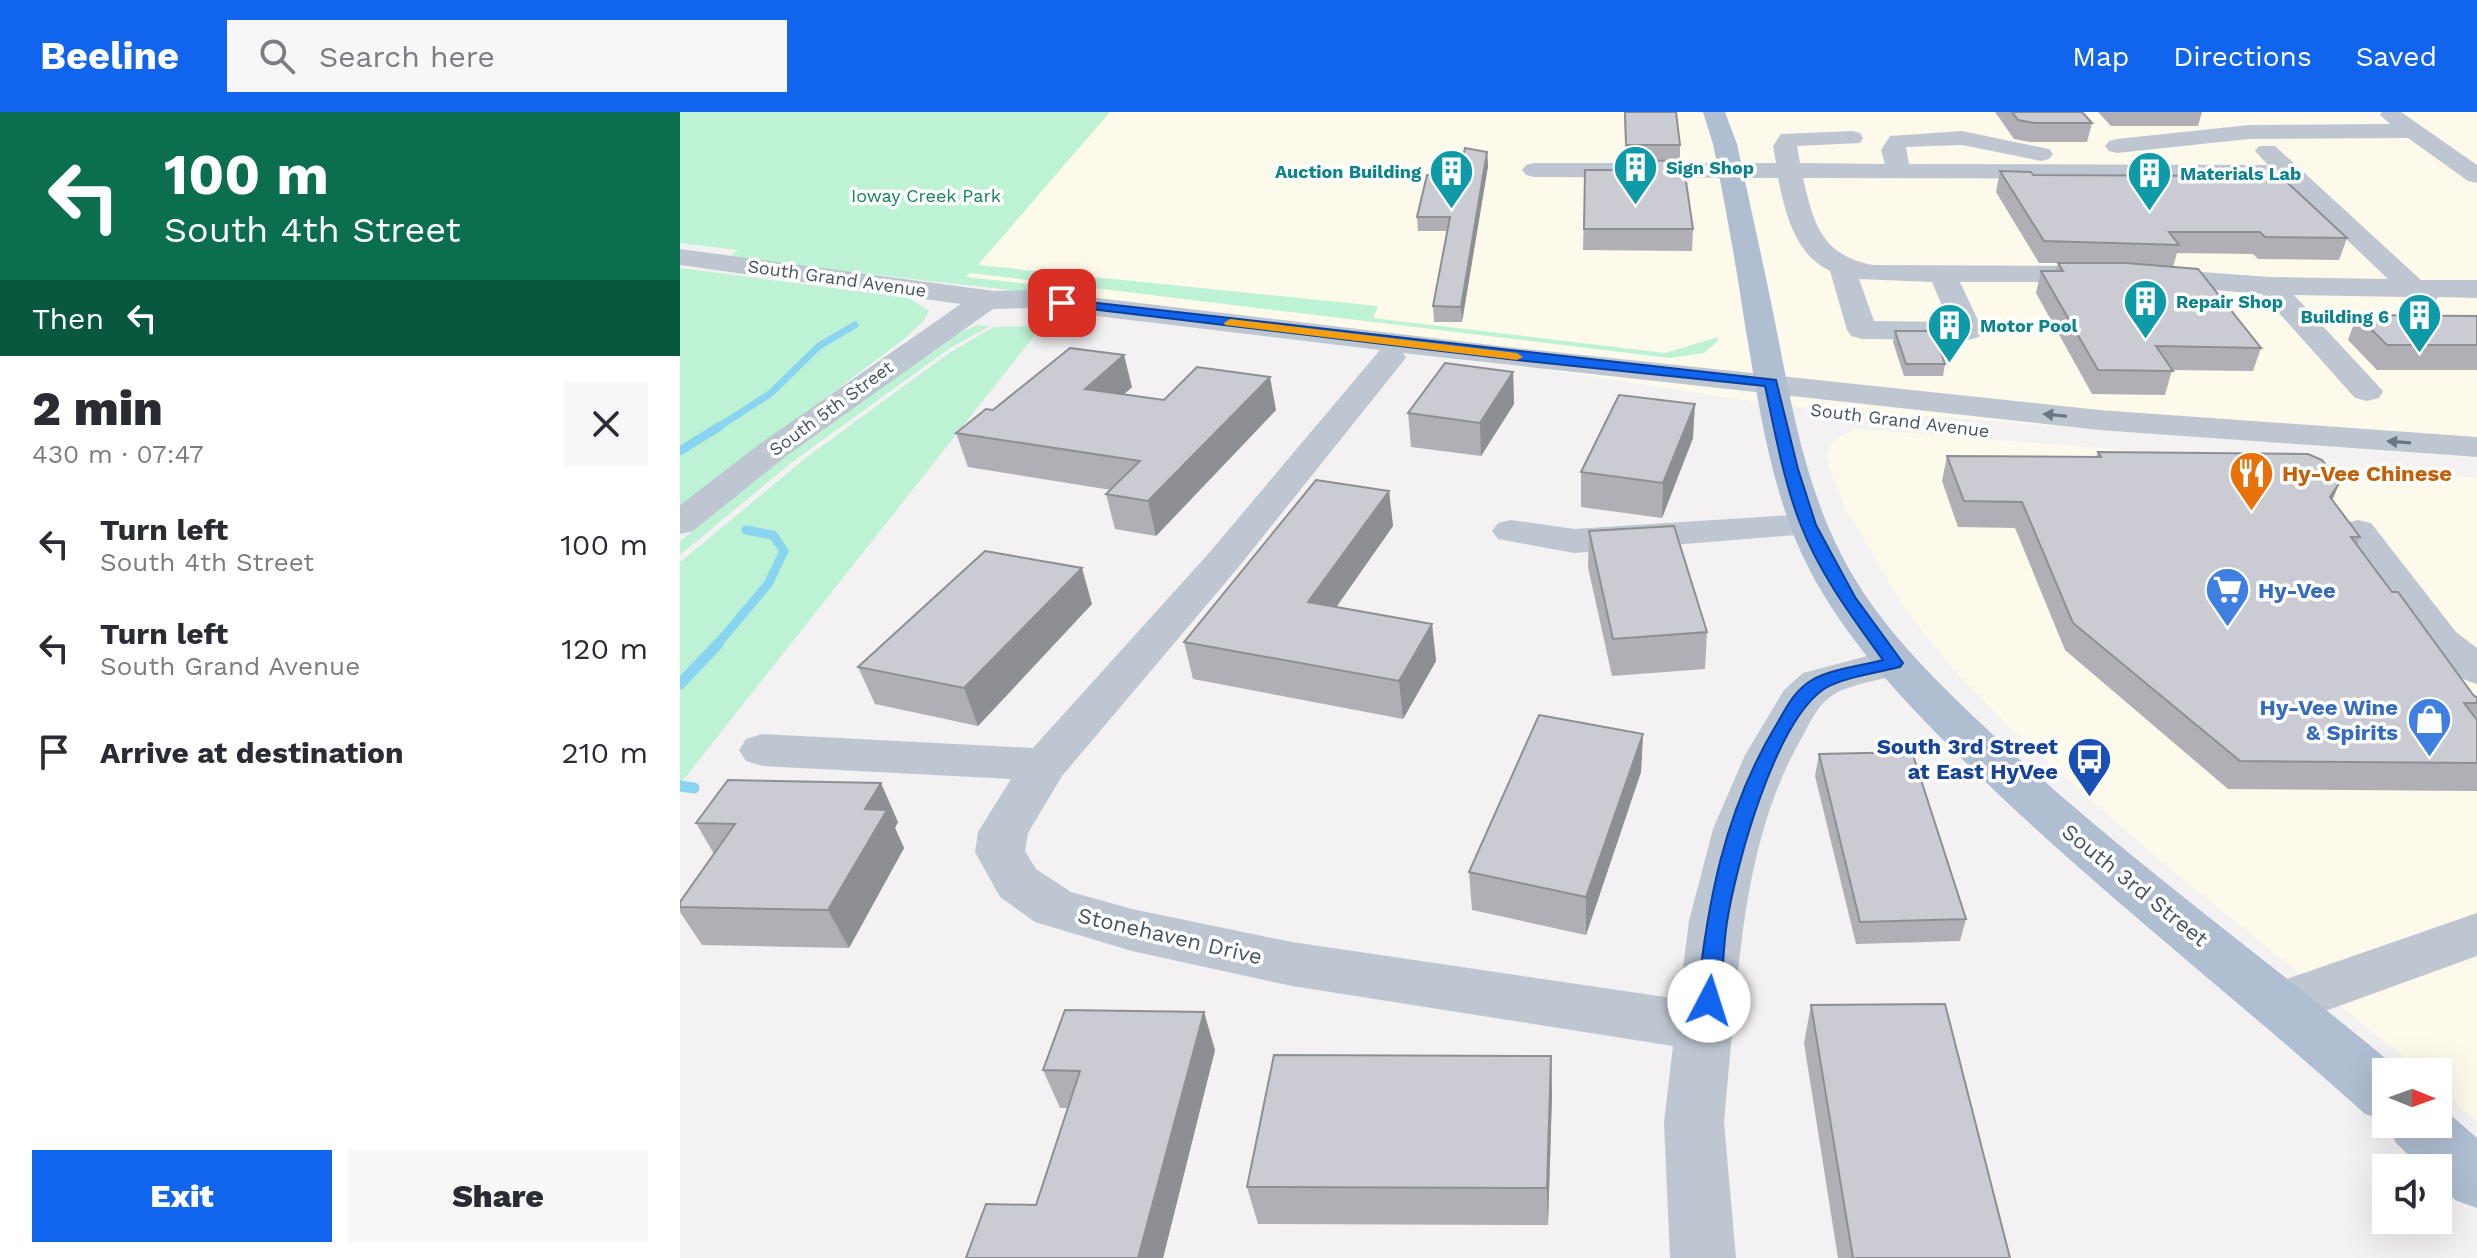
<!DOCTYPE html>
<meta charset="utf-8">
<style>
body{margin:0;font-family:"Work Sans",sans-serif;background:#f7f7f7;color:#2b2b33;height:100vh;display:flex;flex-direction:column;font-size:30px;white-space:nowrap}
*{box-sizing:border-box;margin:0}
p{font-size:26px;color:#7c7c81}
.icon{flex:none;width:44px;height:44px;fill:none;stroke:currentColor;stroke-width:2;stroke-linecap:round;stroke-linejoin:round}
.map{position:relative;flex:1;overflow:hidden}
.panel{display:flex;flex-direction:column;background:#fff;width:680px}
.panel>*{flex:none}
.guide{background:#0b6e4f;color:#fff;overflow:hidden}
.needle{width:52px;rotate:91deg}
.tools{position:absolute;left:1692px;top:946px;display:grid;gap:16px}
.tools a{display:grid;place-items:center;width:80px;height:80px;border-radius:0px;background:#fff;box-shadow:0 8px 32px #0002;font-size:40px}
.pin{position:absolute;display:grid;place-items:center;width:68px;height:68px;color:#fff;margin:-34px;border-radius:16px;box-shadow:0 4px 12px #0006}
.me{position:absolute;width:88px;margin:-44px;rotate:5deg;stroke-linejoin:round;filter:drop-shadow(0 0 6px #0008)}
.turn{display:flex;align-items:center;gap:28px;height:168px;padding:0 32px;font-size:36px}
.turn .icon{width:104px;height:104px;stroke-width:2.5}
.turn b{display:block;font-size:56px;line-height:68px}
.then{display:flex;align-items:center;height:76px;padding:0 32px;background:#0003;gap:16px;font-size:30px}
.round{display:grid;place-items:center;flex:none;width:84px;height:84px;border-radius:0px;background:#f7f7f7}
.head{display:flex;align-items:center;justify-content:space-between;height:136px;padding:0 32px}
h1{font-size:48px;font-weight:800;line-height:60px}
.action{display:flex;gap:16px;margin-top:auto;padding:16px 32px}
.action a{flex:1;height:92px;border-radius:0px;background:#1064ee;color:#fff;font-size:32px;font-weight:800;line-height:92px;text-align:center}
.action a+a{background:#f7f7f7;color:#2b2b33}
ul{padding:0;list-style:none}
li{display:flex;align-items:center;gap:24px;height:104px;padding:0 32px}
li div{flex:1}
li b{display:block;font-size:30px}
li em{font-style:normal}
header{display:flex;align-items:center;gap:48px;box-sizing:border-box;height:112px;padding:0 40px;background:#1064ee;color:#fff}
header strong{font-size:38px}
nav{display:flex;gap:44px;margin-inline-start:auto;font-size:28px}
.search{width:560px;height:72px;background:#f7f7f7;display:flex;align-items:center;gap:20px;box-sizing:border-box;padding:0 28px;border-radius:0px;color:#7c7c81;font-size:30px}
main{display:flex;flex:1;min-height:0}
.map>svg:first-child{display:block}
</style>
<header>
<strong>Beeline</strong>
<div class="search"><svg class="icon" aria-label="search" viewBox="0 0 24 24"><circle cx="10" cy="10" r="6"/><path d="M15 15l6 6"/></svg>Search here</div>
<nav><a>Map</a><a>Directions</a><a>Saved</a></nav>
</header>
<main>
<section class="panel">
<div class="guide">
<div class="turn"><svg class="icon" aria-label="left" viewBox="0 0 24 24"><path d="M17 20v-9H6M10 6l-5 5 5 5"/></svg><div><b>100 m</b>South 4th Street</div></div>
<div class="then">Then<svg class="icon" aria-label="left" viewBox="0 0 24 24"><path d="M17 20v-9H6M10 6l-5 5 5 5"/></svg></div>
</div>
<div class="head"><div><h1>2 min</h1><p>430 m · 07:47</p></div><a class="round"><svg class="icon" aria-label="close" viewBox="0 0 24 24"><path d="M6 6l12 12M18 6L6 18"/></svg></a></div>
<ul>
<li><svg class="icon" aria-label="left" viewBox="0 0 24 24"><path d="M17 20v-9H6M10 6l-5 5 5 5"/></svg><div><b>Turn left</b><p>South 4th Street</p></div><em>100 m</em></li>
<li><svg class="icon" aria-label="left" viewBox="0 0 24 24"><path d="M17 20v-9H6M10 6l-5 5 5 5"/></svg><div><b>Turn left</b><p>South Grand Avenue</p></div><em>120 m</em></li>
<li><svg class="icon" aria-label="arrive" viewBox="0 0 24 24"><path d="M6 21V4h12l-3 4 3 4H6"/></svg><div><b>Arrive at destination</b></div><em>210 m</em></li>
</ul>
<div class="action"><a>Exit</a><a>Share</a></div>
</section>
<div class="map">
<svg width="1797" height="1146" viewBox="0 0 1797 1146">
<rect width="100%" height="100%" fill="#f3f1f1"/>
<!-- commercial -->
<g fill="#fdf9eb">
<path d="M430 0H1797V346L1096 293 811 249 723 226 279 172Z"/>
<path d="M1178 317 1797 366V1010L1758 975V960H1742L1480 749 1335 621 1272 556 1224 496 1165 395 1150 358 1147 342 1151 331 1163 322Z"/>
</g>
<!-- green -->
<g fill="#bef2d5">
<path d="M0 0H430L298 153 698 194 693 206 985 241 1038 225 1037 230 1024 241 989 246 290 161 286 165 366 174 355 181 76 149 51 143 58 138 0 131Z"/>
<path d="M0 156 229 186 249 199 243 210 224 227 0 395Z"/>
<path d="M297 213 310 214 270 236 111 351 0 443V429L118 334 273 224Z"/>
<path d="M362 214 0 672V450L127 345 269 241 314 215Z"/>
</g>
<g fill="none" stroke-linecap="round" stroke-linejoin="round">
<!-- stream-far2 -->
<path stroke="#89d5f1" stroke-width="7" d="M37 316 91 281 139 234 175 213"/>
<!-- stream-far1 -->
<g stroke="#89d5f1" stroke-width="9">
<path d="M0 339 40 314"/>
<path d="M36 534 88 472 104 439 93 423 66 418"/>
</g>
<!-- stream -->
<g stroke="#89d5f1" stroke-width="11">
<path d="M0 572 38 532"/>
<path d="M0 674 14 676"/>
</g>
<!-- minor -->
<g fill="#bec7d1" fill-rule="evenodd">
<path d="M1702 0H1721L1797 53V71L1788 69 1728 26 1569 27 1437 41 1429 39 1425 34 1429 29 1437 27 1569 13 1710 12 1700 3Z"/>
<path d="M1172 19 1180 21 1183 26 1180 31 1117 34 1120 51 1205 52 1201 38 1210 24 1282 19 1369 37 1373 42 1369 47 1361 49 1282 33 1226 35 1229 52 1588 53 1575 39 1579 34H1595L1741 168H1797V186L1758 185 1754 192C1742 195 1735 194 1726 185L1614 183 1703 279 1699 286 1687 289 1675 286 1582 182 1440 170H1280L1303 219 1299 225 1288 228 1182 227 1171 224 1167 218 1150 159C1115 143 1105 100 1098 66L854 65 846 63 842 58 846 53 854 51H1096L1093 34 1101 22ZM1123 66 1603 67 1708 167 1590 165 1440 154 1193 153C1141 143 1134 112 1123 66ZM1179 167 1252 170 1269 210 1194 209Z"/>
<path d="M0 137 314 179 350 178 828 235 1419 298 1797 325V345L1419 318 723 241 726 245 721 252 557 457 382 664 348 721 345 739 356 757 391 780 452 797 612 830 999 887 1009 809 1033 717 1065 643 1104 578 1123 561 1214 537 1229 541 1236 551 1229 561C1209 566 1169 572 1153 583 1137 593 1130 611 1121 627 1072 713 1062 813 1053 911L1056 915 1052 921 1044 1010 1056 1146H990L984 1010 993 934 612 874 452 839 355 810 320 785 295 740 298 720 331 667 82 654 66 649 59 638 66 627 82 622 353 636 529 441 700 238 350 196 313 197 105 345 13 419 0 422V393L81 331 281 192 0 153Z"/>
<path d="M1128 402 1141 405 1147 413 1141 421 894 441 818 427 812 419 818 411 831 408 894 417Z"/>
<path d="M1678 408 1691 411 1776 520 1797 536V572C1747 559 1695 469 1665 427L1659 419 1665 411Z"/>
<path d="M1797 801V844L1601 915 1581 908 1573 892 1581 876Z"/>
</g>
<!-- major -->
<g fill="#afbed1" fill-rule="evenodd">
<path d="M1023 0H1045L1057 32C1070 93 1084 154 1096 215 1111 291 1125 372 1161 442 1196 512 1255 568 1311 621 1441 743 1586 846 1722 960H1706V1009L1685 1002C1550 880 1405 770 1276 641 1217 582 1155 516 1120 438 1089 367 1078 289 1065 213 1056 152 1045 92 1033 32Z"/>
<path d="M1758 992 1797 1026V1096L1775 1088 1758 1071V1056H1742L1716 1031 1707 1012H1758Z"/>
</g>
</g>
<!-- wall -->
<g fill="#afafb5">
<path d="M944 0H996L1000 33V48H946Z"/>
<path d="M1315 0H1402L1412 11 1407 30H1350L1334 27Z"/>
<path d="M1418 0H1522L1518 14H1431Z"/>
<path d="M807 40 808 54 782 210H754L753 194 768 119H738L737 105 779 63Z"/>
<path d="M948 48 1013 117 1012 139 903 138 905 58H947Z"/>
<path d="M1320 59 1353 63 1560 64V61L1667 126 1659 148 1578 147 1573 142 1497 141 1493 155 1581 236 1573 259 1492 258 1485 283 1412 282 1356 181 1361 159H1376L1378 151H1359L1316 80Z"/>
<path d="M1677 203 1797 204V258H1697L1668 228Z"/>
<path d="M1215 219 1265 252 1263 264H1224L1213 230Z"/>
<path d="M833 260 834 292 801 344 731 335 728 301Z"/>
<path d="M452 275 444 282 484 288 596 298 476 424 435 417 426 382 431 378 288 355 276 321 313 298Z"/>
<path d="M1013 326 982 406 901 395V360Z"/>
<path d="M1418 340 1660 370 1652 388 1680 425 1677 433 1712 480 1794 584 1797 585V679L1548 677 1385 538 1335 416 1278 415 1262 369 1267 344 1416 345Z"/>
<path d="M709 379 713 414 656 495 752 512 756 549 723 607 513 567 504 530Z"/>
<path d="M909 419 1027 520 1025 557 932 564 908 455Z"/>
<path d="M412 492 298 614 195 592 178 555Z"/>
<path d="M963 622 961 660 906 823 792 798 789 760Z"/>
<path d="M1139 642 1286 807 1280 829 1176 832 1135 664Z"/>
<path d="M218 710 215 716 224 736 169 836 22 833 0 800V790L34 742 16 711Z"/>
<path d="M1131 893 1330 1146H1158L1124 931Z"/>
<path d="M535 938 483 1146H286L356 1093 388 996H380L363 958Z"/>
<path d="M871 944 872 982 868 1113 578 1112 567 1075Z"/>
</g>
<!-- shaded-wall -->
<g fill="#8e8f94">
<path d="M807 40 808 54 782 210 781 195Z"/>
<path d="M444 243 452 275 414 310 405 277Z"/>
<path d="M833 260 834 292 801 344 800 311Z"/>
<path d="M590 265 596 298 476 424 468 389Z"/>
<path d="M1015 292 1013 326 982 406 983 371Z"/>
<path d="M1660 370 1649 395 1650 385Z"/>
<path d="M709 379 713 414 634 527 628 490Z"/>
<path d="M402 456 412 492 298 614 284 576Z"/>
<path d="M752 512 756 549 723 607 719 569Z"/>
<path d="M963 622 961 660 906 823V785Z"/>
<path d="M201 671 218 710 215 716 224 736 169 836 148 798 185 697Z"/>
<path d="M524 900 535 938 483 1146H458Z"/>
<path d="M871 944 872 982 868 1113 867 1076Z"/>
</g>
<!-- building -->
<g fill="#cbccd3" stroke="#8e8f94" stroke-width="2">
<path d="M945 0H996L1000 33H946Z"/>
<path d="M1332 0H1402L1412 11H1354L1338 8Z"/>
<path d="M785 36 807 40 781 195 753 194 770 105H737L747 63H779Z"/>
<path d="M948 48 1003 49 1013 117H904L905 58H948Z"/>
<path d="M1320 59 1351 60 1353 63 1563 64 1560 61H1597L1667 126 1585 125 1580 120H1489L1499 133 1364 129Z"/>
<path d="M1378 151H1446L1518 157 1581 236 1476 234 1493 259 1418 258 1361 159H1383Z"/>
<path d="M1677 203 1797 204V233H1707Z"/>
<path d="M1215 219H1253L1265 252H1226Z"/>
<path d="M390 236 444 243 405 277 484 288 517 255 590 265 468 389 426 382 460 349 276 321 306 297 313 298Z"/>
<path d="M765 251 833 260 800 311 728 301Z"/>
<path d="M939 283 1015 292 983 371 901 360Z"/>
<path d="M1418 340 1628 342 1642 348 1660 370 1650 385 1680 425H1671L1712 480H1718L1794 584 1797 585V591H1784L1797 608V651L1560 649 1393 511 1342 390 1284 389 1267 344 1421 345Z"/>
<path d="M636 368 709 379 628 490 752 512 719 569 504 530Z"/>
<path d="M994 414 1027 520 933 527 909 419Z"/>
<path d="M305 439 402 456 284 576 178 555Z"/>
<path d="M859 603 963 622 906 785 789 760Z"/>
<path d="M1232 640 1286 807 1180 810 1139 642Z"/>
<path d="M48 668 201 671 185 697 207 698 148 798 0 795V790L55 712 16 711Z"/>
<path d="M1265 892 1330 1146H1173L1131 893Z"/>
<path d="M385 898 524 900 458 1146H286L306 1092 356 1093 400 959 363 958Z"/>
<path d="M594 943 871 944 867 1076 567 1075Z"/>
</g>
<!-- one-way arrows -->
<defs><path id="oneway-solid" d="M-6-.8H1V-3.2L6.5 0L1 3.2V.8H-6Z" transform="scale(2)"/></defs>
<g fill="#6b7682">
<use href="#oneway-solid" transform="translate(1375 303) rotate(-174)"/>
<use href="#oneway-solid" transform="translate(1719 330) rotate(-176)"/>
</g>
<!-- route -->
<path fill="#1064ee" stroke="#0a419b" stroke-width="2" d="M382 187 1096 268 1118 357 1136 413 1175 485 1223 551 1220 555C1199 560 1161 566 1144 577 1095 610 1056 753 1047 810 1043 836 1043 863 1040 889L1037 896 1029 898 1021 896 1017 889C1027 792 1044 700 1095 615 1105 598 1114 578 1132 568 1151 557 1181 554 1203 548 1172 505 1139 461 1120 411 1103 367 1095 320 1085 274L828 247 378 193V188Z"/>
<!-- slow -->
<path fill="#f59e0b" d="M550 207 837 241 843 245 837 248 545 213 544 211Z"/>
<!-- icons -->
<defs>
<symbol id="building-pin" viewBox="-11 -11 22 30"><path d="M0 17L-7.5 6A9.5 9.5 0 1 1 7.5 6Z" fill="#0f9aa8" stroke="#fff"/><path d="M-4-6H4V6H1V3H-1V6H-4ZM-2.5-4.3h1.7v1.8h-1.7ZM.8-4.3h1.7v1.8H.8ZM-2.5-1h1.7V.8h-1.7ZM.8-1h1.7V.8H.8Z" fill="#fff"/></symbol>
<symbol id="restaurant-pin" viewBox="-11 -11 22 30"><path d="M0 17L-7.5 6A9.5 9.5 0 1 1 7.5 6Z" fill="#e8710a" stroke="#fff"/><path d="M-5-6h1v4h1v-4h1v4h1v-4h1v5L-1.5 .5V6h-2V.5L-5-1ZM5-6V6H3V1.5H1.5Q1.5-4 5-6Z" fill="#fff"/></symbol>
<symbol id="supermarket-pin" viewBox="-11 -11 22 30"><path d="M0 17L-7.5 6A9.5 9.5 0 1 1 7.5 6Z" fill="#3f7fe0" stroke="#fff"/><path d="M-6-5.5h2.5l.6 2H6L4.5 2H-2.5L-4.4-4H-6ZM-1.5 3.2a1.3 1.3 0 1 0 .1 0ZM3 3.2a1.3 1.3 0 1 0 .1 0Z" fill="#fff"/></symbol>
<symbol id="shop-pin" viewBox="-11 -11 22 30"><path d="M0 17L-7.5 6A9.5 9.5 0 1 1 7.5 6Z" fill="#3f7fe0" stroke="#fff"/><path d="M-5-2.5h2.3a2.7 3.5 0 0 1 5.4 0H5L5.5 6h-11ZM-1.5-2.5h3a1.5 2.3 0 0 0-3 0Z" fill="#fff"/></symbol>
<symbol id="bus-pin" viewBox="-11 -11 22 30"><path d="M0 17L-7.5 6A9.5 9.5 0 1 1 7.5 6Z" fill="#1a4fb4" stroke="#fff"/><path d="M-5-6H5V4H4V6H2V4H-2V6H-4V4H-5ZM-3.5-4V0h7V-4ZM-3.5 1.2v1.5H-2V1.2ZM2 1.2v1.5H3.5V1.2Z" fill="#fff"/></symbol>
</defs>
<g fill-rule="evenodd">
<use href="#building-pin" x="930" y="30" width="51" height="69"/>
<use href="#building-pin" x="746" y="34" width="51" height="69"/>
<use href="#building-pin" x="1444" y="36" width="51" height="69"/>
<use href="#building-pin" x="1440" y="164" width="51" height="69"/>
<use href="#building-pin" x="1714" y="178" width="51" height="69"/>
<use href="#building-pin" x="1244" y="188" width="51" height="69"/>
<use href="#restaurant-pin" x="1546" y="336" width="51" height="69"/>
<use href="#supermarket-pin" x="1522" y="452" width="51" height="69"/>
<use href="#shop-pin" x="1724" y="582" width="51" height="69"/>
<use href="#bus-pin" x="1384" y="622" width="51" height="69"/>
</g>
<g text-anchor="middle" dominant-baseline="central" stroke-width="7" stroke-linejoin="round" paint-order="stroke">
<!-- far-culture labels -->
<g font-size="18" font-weight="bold" fill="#0d838f" stroke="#fff" text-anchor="start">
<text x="986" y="55">Sign Shop</text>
<text x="741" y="59" text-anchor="end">Auction Building</text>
<text x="1500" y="61">Materials Lab</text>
<text x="1496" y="189">Repair Shop</text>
<text x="1709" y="204" text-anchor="end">Building 6</text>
<text x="1300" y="213">Motor Pool</text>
</g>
<!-- far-park labels -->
<g font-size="18" fill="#138653" stroke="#fff">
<text x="246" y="83">Ioway Creek Park</text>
</g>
<!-- far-street labels -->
<g font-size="18" fill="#475360" stroke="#fff">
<text transform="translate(157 166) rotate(8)">South Grand Avenue</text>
<text transform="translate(151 296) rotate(-36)">South 5th Street</text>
<text transform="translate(1220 308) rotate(7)">South Grand Avenue</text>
</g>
<!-- food labels -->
<g font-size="22" font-weight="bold" fill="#c56008" stroke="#fff" text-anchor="start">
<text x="1602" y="361">Hy-Vee Chinese</text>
</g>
<!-- shop labels -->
<g font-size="22" font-weight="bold" fill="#366cbe" stroke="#fff" text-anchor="start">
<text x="1578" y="478">Hy-Vee</text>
<text x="1718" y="595" text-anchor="end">Hy-Vee Wine<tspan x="1718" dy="25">&amp; Spirits</tspan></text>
</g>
<!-- transit labels -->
<g font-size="22" font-weight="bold" fill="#164399" stroke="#fff" text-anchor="end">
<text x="1378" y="634">South 3rd Street<tspan x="1378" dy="25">at East HyVee</tspan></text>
</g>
<!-- street labels -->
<g font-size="22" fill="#475360" stroke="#fff">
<text transform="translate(1455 773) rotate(39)">South 3rd Street</text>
<text transform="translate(490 824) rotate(13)">Stonehaven Drive</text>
</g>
</g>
</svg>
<div class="tools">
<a><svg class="needle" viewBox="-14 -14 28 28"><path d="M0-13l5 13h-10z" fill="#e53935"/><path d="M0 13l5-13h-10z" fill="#7c7c81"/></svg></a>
<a><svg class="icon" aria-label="sound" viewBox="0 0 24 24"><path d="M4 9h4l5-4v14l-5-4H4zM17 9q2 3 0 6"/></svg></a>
</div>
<div class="pin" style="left:382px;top:191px;background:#d93025"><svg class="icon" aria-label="arrive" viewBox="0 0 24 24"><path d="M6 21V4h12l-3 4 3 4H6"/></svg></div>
<svg class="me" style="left:1029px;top:889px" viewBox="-20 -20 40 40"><circle r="19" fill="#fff"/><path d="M0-13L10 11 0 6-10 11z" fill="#1064ee"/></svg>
</div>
</main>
